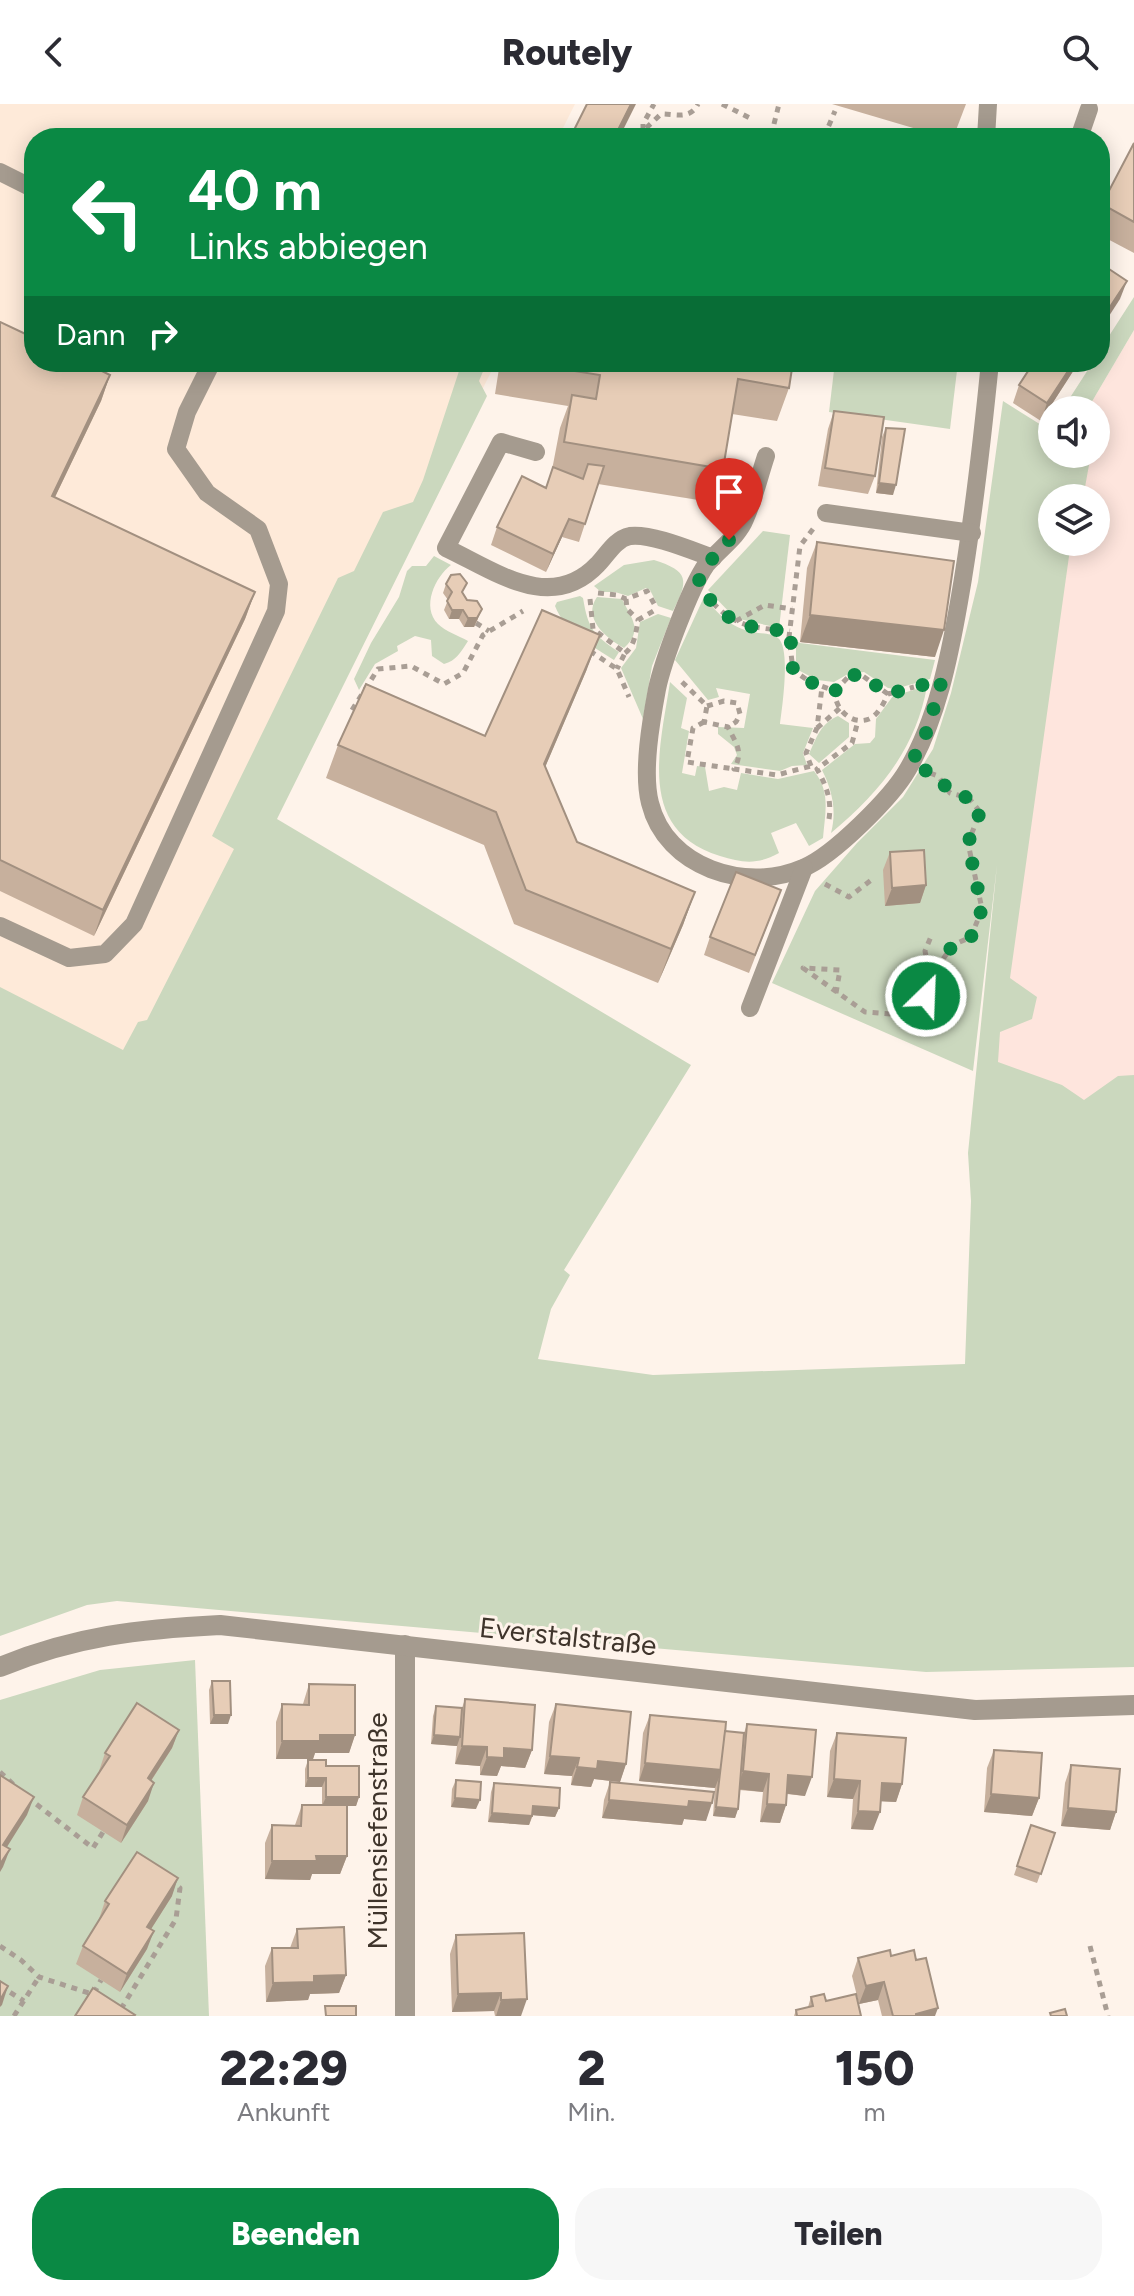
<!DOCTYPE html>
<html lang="de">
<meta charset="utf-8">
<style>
body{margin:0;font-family:Figtree,sans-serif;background:#f7f7f7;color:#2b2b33;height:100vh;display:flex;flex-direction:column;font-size:30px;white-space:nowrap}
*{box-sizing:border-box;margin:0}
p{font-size:26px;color:#7c7c81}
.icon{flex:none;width:44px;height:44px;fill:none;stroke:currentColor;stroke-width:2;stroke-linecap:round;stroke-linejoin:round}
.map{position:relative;height:1912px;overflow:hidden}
.sheet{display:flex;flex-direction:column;background:#fff;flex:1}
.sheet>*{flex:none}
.hud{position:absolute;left:24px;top:24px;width:1086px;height:244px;border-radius:32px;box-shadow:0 4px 20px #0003;background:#0a8944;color:#fff;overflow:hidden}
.tools{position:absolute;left:1038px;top:292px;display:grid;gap:16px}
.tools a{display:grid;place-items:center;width:72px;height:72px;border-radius:50%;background:#fff;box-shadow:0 4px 20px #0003;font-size:40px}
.pin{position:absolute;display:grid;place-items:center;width:68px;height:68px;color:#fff;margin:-82px -34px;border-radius:50% 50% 50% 0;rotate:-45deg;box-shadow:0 0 8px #0007}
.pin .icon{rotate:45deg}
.me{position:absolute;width:88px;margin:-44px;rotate:24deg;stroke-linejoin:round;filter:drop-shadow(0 0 6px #0008)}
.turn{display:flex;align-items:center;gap:28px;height:168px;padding:0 32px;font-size:36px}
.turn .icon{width:104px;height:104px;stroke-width:2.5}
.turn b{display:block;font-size:56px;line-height:68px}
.then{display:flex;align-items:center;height:76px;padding:0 32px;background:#0003;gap:16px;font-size:30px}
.eta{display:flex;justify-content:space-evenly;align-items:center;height:136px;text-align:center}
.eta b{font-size:48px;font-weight:800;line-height:56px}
.primary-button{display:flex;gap:16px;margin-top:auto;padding:16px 32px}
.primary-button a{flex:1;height:92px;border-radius:32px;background:#0a8944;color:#fff;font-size:32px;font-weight:800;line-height:92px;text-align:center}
.primary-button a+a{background:#f7f7f7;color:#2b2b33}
header{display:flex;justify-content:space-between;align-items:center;height:104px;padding:0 32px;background:#fff;font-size:36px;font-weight:800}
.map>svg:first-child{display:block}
</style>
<header><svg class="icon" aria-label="back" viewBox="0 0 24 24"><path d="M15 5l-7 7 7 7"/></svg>Routely<svg class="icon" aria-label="search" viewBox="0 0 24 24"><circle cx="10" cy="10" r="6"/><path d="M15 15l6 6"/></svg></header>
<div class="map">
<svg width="1134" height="1912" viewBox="0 0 1134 1912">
<rect width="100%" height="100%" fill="#fef3ea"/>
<!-- commercial -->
<path fill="#fee5dd" d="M1134 226V1120L979 1051 1052 438H1096V394H1057L1063 350H1096V306H1087Z"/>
<!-- built -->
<path fill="#feead9" d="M0 0H575L558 34H34V258H496L161 930 122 951 0 886Z"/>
<!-- green -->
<g fill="#cbd8be">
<path d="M1134 193V226L1087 306H1062L1093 258H1100V246Z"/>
<path d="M462 258H487L479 277 487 292 277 715 691 961 564 1166 570 1171 551 1205 538 1255 653 1271 965 1260 971 1097 968 1049 997 761 973 967 772 879 815 787 857 739 903 693 933 645 951 589 978 478 1003 297 1046 324 1045 332 1052 322V350H1091L1083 394H1052V438H1071L1010 874 1037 893 1032 915 1000 928 998 958 1062 981 1084 996 1118 972 1134 971V1563L926 1568 117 1497 87 1501 0 1532V883L123 946 138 918 147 916 234 745 212 732 338 474 354 467 383 408 413 398 423 376Z"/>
<path d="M835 258H958L950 325 829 308Z"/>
<path d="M763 427 790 431 779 524 735 514 708 486Z"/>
<path d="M434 452 451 461C435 473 421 503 438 520 445 527 459 532 468 537 461 548 456 557 444 560L432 552 431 536 415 532 397 542 398 547 375 560 359 586 354 575 371 539 399 493 407 467 412 462H426Z"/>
<path d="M654 456C689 467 689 476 673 507L658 502 650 486 646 484 628 492 615 488H601L594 482 624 461Z"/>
<path d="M580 492 583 494C588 524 593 531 619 548L614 556C591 541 566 529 555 502L557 498Z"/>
<path d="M597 493 622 495C631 514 644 526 624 544 606 534 582 514 597 493Z"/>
<path d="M704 493C718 510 731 524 753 528 761 530 772 529 778 534 791 544 782 604 780 620L813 624 803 649 807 661 792 662 780 667 731 660 737 651 734 643 718 630V623L744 624 750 590 716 584 719 593 708 596 675 556Z"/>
<path d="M658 510 671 514 652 562 643 615 621 564 636 544 640 518Z"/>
<path d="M796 537 800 539 935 556 930 575 895 585 888 584 864 568 848 570 834 578 817 576 800 567 796 559Z"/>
<path d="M670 578 687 594 681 624 689 627 682 669 695 672 697 662 705 663 709 687 724 683 737 686 741 669 778 675 814 667C831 688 825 709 823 734L809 742 796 719 771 729 779 749C758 761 742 759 720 752 636 726 660 644 670 578Z"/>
<path d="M927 582C916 645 879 689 831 729 837 706 832 686 822 666L855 640 870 639 875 633 876 615 893 592Z"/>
<path d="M838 612 849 619V633L819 659 809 650C817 633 820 620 838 612Z"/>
<path d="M195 1556 209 1912H0V1596L100 1566Z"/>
</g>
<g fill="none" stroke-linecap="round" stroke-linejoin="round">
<!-- path -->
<g stroke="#a99e95" stroke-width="5" stroke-dasharray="6 6" stroke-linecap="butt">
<path d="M722 0 752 15"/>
<path d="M774 20 779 0"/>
<path d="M643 26V20L654 0"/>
<path d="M824 33 835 7"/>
<path d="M646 34 643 27 661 10C676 10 690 16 698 0"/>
<path d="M813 425 800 442 789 533 793 566 810 578 835 587C834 604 851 622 869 615 878 611 884 599 888 590L914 583"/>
<path d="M598 489 617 491 626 495 647 487 657 505"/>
<path d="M590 495 593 525 625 549 617 565"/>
<path d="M626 495 627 505 638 516"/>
<path d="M713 499C736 524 758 524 790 527"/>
<path d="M736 517 765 501 792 505"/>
<path d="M476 519 489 527"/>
<path d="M590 547 617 565 629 593"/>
<path d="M625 549C635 542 636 527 638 516L657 505"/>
<path d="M682 578 707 602 704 618 728 623C736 640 744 647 734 665L777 671 811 662"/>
<path d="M835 587 849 572 860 570 888 590"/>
<path d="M707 602 724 597 737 599 740 610 736 618 728 623"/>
<path d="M352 606 378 565 411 562 444 580 463 569 483 531 523 507"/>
<path d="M704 618 693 624 687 658 734 665"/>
<path d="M817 624 840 604"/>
<path d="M811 662 806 649 817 624 822 583"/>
<path d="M930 669 938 672 950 689 969 694 980 708 968 739 982 805 971 833 953 841 938 862H928L925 847 932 830"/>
<path d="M829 715C832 696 826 681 817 665L852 639 858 617"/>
<path d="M825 780 849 793 874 774"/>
<path d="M836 889 840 866 803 864 865 908 918 912 925 909 928 862"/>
<path d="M0 1668 14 1681"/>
<path d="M27 1693 93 1744 103 1728"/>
<path d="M0 1842 21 1856 39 1873 95 1891"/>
<path d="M1090 1842 1108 1912"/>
<path d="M0 1882 24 1897"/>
<path d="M94 1889 101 1876"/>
<path d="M121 1905 176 1815 180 1784 172 1778"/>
<path d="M14 1912 39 1873"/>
</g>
<!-- service -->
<g stroke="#a59b8f" stroke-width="18">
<path d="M986 34 988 0"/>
<path d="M1079 34 1089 5"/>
<path d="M0 68 34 85"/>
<path d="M536 348 501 338 446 444C495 467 551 510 598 460 607 451 615 435 630 432 651 429 693 447 713 454"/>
<path d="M766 352C759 373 754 395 745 415 738 433 718 446 706 461 690 484 663 557 657 585 651 617 642 668 650 699 666 764 746 789 803 764 833 752 892 693 908 665 937 615 949 555 959 498 973 419 982 338 990 258"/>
<path d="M826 409 972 429"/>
<path d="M0 822 69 854 105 850 134 820 276 507 279 480 258 425 207 389 176 345 187 308 212 258"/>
<path d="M750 904 804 764"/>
</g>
<!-- minor -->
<g stroke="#a59b8f" stroke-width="20">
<path d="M405 1541V1912"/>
<path d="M0 1563C75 1532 140 1525 220 1521L975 1606 1134 1601"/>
</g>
</g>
<!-- wall -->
<g fill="#c7b09d">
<path d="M832 0H966L953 34H947Z"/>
<path d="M1134 39V149L1100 131V104L1102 100Z"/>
<path d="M0 218 110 271 101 297 55 393 255 488 245 515 94 832 0 787Z"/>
<path d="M500 258H793L789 284 777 317 732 310 723 365 711 398 598 380 579 438 562 433 546 468 491 441 497 423 546 384 552 366 560 324 568 302 495 290Z"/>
<path d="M1079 258 1041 317 1013 299 1019 281Z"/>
<path d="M834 307 875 372 868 390 818 382 828 325Z"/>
<path d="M886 324 893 391 876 389 882 333Z"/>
<path d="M817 438 935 553 800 538 807 464Z"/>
<path d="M446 480 463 489 478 515 474 523H464L459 515H449L444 506 448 496 443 489Z"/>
<path d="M587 565 545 663 577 738 695 788 683 821 658 879 514 820 484 741 326 674 338 641 485 632Z"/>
<path d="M890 748 926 781 920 799 885 802 883 766Z"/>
<path d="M781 786 749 869 704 851 710 833Z"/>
<path d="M212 1577 228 1620H210L209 1586Z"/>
<path d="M309 1580 355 1631 349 1649H315L313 1655H276V1618L282 1600H303Z"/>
<path d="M465 1595 532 1646 525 1664 501 1662 497 1672 480 1671V1662L455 1660 457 1642 431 1640 433 1612 436 1602 462 1604Z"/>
<path d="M556 1600 626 1660 620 1678 594 1675 591 1683 571 1681 572 1672 544 1670 549 1618Z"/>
<path d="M650 1611 725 1627 744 1629 747 1620 805 1692 787 1690 786 1701 780 1719 760 1718 763 1688 739 1686 738 1705 735 1714 713 1712 715 1682V1684L639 1677 643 1629Z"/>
<path d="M179 1626 172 1644 151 1677 148 1697 121 1739 77 1711 83 1693 100 1667H99L105 1649Z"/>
<path d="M837 1629 902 1680 896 1698 880 1697 873 1726 851 1725 853 1695 827 1693 830 1647Z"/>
<path d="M994 1646 1039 1694 1032 1712 984 1708 987 1664Z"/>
<path d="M308 1656 326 1662 359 1693 356 1702H347V1752L340 1770H312L310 1776 265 1775V1739L272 1721H295L302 1701H322V1683H305V1665Z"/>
<path d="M1071 1661 1116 1708 1110 1726 1061 1722 1065 1679Z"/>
<path d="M456 1676 476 1705 451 1703 452 1685Z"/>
<path d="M610 1678 706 1717 684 1715 682 1721 602 1714 604 1696Z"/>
<path d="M494 1679 559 1704 555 1713 533 1711 529 1721 488 1718 491 1688Z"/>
<path d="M1031 1721 1055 1729 1037 1779 1014 1771Z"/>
<path d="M172 1792 151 1825 147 1845 120 1888 76 1860 83 1842 100 1816 99 1815 105 1797Z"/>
<path d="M297 1825 346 1871 339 1889 310 1890 308 1896 266 1898 265 1862 272 1844H290Z"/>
<path d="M456 1831 521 1912H495L494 1907 452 1908 450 1850Z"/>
<path d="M891 1852 935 1912H882L878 1896 859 1900 852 1872 858 1854Z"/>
<path d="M811 1893 826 1897 861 1912H794L796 1906 808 1903Z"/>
</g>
<!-- shaded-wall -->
<g fill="#a29080">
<path d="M631 0H636L619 34H614Z"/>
<path d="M1127 177 1120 195 1100 226V218Z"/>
<path d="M1074 258H1079L1041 317 1047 299Z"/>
<path d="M110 271 101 297 43 418 52 392Z"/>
<path d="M879 379 896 381 893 391 876 389Z"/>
<path d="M569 415 562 433 546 468 553 450Z"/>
<path d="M255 488 245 515 94 832 103 806Z"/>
<path d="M482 505 474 523H464L468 514Z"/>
<path d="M452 506H463L459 515H449Z"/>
<path d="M810 511 944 526 935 553 800 538Z"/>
<path d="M600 531 587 565 532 694 544 660Z"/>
<path d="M926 781 920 799 885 802 892 784Z"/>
<path d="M695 788 683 821 658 879 671 845Z"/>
<path d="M214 1611H231L228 1620H210Z"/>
<path d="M179 1626 172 1644 141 1692 148 1674Z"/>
<path d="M320 1631H355L349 1649H315L313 1655H276L282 1637Z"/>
<path d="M434 1631 460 1633 457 1642 431 1640Z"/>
<path d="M462 1642 487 1643 480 1662 455 1660Z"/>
<path d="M504 1644 532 1646 525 1664 501 1662 497 1672 480 1671 487 1653Z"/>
<path d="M550 1652 579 1654 572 1672 544 1670Z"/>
<path d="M598 1657 626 1660 620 1678 594 1675 591 1683 571 1681 577 1663Z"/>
<path d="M645 1659 722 1666 715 1684 639 1677Z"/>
<path d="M743 1667 769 1670 763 1688 737 1685Z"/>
<path d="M788 1671 812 1673 805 1692 782 1689Z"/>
<path d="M308 1674H326L322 1683H305Z"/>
<path d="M834 1675 860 1677 853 1695 827 1693Z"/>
<path d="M154 1679 148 1697 121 1739 127 1721Z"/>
<path d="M882 1679 902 1680 896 1698 875 1697Z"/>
<path d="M991 1690 1039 1694 1032 1712 984 1708Z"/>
<path d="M34 1693 27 1711 0 1754 3 1741Z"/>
<path d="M326 1693H359L356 1702H322Z"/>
<path d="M455 1694 480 1696 476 1705 451 1703Z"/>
<path d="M609 1696 689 1697 712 1699 706 1717 684 1715 682 1721 602 1714Z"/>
<path d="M767 1700 786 1701 780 1719 760 1718Z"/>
<path d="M533 1702 559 1704 555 1713 530 1711Z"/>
<path d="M716 1703 738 1705 735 1714 713 1712Z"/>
<path d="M1068 1704 1116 1708 1110 1726 1061 1722Z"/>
<path d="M858 1707 880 1708 873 1726 851 1725Z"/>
<path d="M492 1709 532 1712 529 1721 488 1718Z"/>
<path d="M10 1745 3 1763 0 1768V1760Z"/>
<path d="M316 1752H347L340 1770H312L310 1776 265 1775 272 1757Z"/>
<path d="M178 1774 172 1792 141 1841 147 1823Z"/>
<path d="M154 1827 147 1845 120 1888 127 1870Z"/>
<path d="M346 1871 339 1889 310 1890 308 1896 266 1898 273 1879 314 1872Z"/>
<path d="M884 1878 878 1896 859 1900 866 1882Z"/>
<path d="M8 1882 2 1901 0 1903V1896Z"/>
<path d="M501 1889 494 1907 452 1908 458 1890Z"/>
<path d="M527 1895 521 1912H496L501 1896Z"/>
<path d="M938 1904 935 1912H915L916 1910Z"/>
</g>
<!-- building -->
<g fill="#e7cdb7" stroke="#a29080" stroke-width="2">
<path d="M587 0H631L614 34H570Z"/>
<path d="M1134 39V118L1102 100Z"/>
<path d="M1100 159 1127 177 1100 218Z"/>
<path d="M0 218 34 234V258H84L110 271 52 392 255 488 103 806 0 756Z"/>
<path d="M518 258H793L789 284 738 275 723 365 564 338 572 291 596 295 600 271Z"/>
<path d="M1034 258H1074L1047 299 1019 281Z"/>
<path d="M834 307 884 313 875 372 825 364Z"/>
<path d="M886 324 905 325 896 381 879 379Z"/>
<path d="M588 360 604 362 585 420 569 415 553 450 497 423 522 372 546 384 553 363 583 375Z"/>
<path d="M817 438 954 457 944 526 810 511Z"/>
<path d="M460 470 467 479 462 488 467 496 477 497 482 505 477 514H468L463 506H452L447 497 452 488 446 480 451 471Z"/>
<path d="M542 506 600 531 544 660 577 738 695 788 671 845 526 786 496 708 338 641 366 580 485 632Z"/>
<path d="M924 746 926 781 892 784 890 748Z"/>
<path d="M736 768 781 786 755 851 710 833Z"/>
<path d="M212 1577H230L231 1611H214Z"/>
<path d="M309 1580 355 1581V1631H320V1637H282V1600L309 1601Z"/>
<path d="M465 1595 535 1601 532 1646 504 1644V1654L487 1653V1643L462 1642Z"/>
<path d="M137 1599 179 1626 148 1674 154 1679 127 1721 83 1693 110 1652 105 1649Z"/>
<path d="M556 1600 631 1608 626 1660 598 1657 597 1665 577 1663 579 1654 550 1652Z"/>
<path d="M436 1602 462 1604 460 1633 434 1631Z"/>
<path d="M650 1611 726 1618 722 1666 645 1659Z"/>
<path d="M747 1620 816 1626 812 1673 788 1671 786 1701 767 1700 769 1670 743 1667Z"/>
<path d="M725 1627 744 1629 738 1705 716 1703Z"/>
<path d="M837 1629 906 1634 902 1680 882 1679 880 1708 858 1707 860 1677 834 1675Z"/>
<path d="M994 1646 1042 1649 1039 1694 991 1690Z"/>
<path d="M308 1656H326V1662H359V1693H326V1674H308Z"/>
<path d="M1071 1661 1120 1665 1116 1708 1068 1704Z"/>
<path d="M0 1671 34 1693 3 1741 10 1745 0 1760Z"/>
<path d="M456 1676 481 1678 480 1696 455 1694Z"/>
<path d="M610 1678 714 1688 712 1699 689 1697 688 1703 609 1696Z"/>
<path d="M494 1679 560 1684 559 1704 533 1702 532 1712 492 1709Z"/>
<path d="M302 1701H347V1752H316L317 1757H272V1721L301 1722Z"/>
<path d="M1031 1721 1055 1729 1041 1770 1017 1762Z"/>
<path d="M137 1748 178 1774 147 1823 154 1827 127 1870 83 1842 109 1800 105 1797Z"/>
<path d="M344 1823 346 1871 314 1872V1878L273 1879 272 1844H298L297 1825Z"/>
<path d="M524 1829 527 1895 501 1896V1889L458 1890 456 1831Z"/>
<path d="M890 1846 891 1852 914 1846 916 1856 926 1854 938 1904 916 1910V1912H893L884 1878 866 1882 858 1854Z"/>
<path d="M0 1877 8 1882 0 1896Z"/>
<path d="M93 1884 135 1911 134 1912H75Z"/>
<path d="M824 1890 826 1897 856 1890 861 1912H797L796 1906 813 1902 811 1893Z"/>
<path d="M325 1902H356V1912H326Z"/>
<path d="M1065 1905 1067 1912H1051L1050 1909Z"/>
</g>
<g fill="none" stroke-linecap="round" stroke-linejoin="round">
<!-- route -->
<path stroke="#0a8944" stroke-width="14" stroke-dasharray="0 25.2" d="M729 436 705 463 697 481C732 521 736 523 790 527L793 566 810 578 835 587 849 572 860 570 888 590 942 576 927 627 911 660 938 672 950 689 969 694 980 708 968 739 982 805 971 833 953 841 938 862H928L926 892"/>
</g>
<g text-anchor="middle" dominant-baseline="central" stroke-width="6" stroke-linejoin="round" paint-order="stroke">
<!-- street labels -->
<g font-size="28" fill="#3f342b" stroke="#fef3ea">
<text transform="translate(568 1532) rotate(6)">Everstalstraße</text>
<text transform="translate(377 1727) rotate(-90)">Müllensiefenstraße</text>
</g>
</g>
</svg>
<div class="tools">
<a><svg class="icon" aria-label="sound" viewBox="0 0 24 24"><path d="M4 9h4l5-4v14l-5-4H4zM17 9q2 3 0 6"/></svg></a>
<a><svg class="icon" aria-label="layers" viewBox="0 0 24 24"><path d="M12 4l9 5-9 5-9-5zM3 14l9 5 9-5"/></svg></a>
</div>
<div class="pin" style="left:729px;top:436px;background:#d93025"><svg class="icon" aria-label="arrive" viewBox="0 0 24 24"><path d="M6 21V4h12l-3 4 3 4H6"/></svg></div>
<svg class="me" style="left:926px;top:892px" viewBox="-20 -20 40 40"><circle r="17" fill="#0a8944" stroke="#fff" stroke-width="3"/><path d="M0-11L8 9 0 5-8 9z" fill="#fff"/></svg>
<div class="hud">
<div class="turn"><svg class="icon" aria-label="left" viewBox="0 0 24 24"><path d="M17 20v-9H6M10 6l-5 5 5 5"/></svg><div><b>40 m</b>Links abbiegen</div></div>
<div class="then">Dann<svg class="icon" aria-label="right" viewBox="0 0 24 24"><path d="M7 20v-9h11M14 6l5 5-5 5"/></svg></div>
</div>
</div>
<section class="sheet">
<div class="eta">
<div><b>22:29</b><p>Ankunft</p></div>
<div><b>2</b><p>Min.</p></div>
<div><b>150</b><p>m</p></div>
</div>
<div class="primary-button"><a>Beenden</a><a>Teilen</a></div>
</section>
